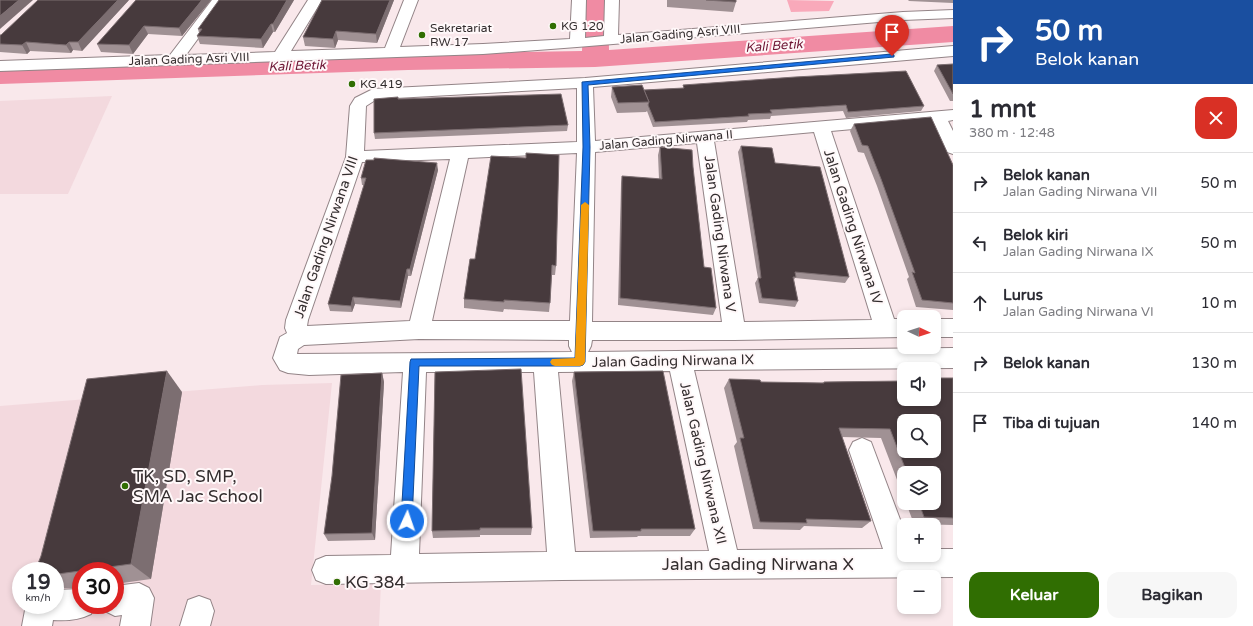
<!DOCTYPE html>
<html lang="id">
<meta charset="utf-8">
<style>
body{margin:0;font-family:"Varela Round",sans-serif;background:#f7f7f7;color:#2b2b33;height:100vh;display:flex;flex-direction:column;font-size:15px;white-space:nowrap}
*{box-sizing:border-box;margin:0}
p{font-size:13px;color:#7c7c81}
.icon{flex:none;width:22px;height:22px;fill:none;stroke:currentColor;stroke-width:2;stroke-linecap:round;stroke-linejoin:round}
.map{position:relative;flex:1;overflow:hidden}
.side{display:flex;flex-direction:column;background:#fff;width:300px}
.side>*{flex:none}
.hud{background:#1a4fa0;color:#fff;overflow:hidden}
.needle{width:26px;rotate:94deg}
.tools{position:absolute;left:897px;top:310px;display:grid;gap:8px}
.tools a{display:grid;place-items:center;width:44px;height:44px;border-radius:8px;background:#fff;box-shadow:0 2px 6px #0003;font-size:20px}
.speed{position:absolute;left:12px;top:562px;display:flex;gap:8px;font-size:20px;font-weight:700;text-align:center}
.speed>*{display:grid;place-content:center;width:52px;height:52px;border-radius:50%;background:#fff;box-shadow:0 2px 6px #0003;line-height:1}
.speed small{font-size:10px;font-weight:400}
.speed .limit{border:6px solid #d22;background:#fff;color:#111}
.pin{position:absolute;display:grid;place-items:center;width:34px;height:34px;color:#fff;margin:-41px -17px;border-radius:50% 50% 50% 0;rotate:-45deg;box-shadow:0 0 4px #0007}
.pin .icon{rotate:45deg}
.me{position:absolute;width:44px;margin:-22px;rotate:3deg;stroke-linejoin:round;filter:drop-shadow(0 0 3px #0008)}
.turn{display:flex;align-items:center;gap:14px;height:84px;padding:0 16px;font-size:18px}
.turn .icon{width:52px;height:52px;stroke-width:2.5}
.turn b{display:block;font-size:28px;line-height:34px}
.round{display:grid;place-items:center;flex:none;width:42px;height:42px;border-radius:12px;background:#f7f7f7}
.summary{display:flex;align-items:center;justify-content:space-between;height:68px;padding:0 16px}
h1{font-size:24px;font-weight:700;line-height:30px}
.cta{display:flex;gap:8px;margin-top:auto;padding:8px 16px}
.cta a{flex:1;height:46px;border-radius:12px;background:#306e02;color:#fff;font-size:16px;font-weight:700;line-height:46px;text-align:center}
.cta a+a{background:#f7f7f7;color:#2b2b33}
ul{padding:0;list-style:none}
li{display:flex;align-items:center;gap:12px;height:60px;padding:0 16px;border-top:1px solid #e1e1e2}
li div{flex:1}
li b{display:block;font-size:15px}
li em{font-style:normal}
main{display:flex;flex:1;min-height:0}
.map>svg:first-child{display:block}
</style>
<main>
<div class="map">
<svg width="953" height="626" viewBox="0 0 953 626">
<rect width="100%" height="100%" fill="#f9e8eb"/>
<!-- built -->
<g fill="#f3d9de" fill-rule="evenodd">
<path d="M112 96 68 194H0V101Z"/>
<path d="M332 383 311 585 381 584 379 626H0V406L262 385ZM21 571H55V605H21ZM81 571H115V605H81Z"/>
</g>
<!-- green -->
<path fill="#f9a9ba" d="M787 0 834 1 829 11 791 12Z"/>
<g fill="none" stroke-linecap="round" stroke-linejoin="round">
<!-- river -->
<path fill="#f08ba3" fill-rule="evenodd" d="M584 0H608L609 50 953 26V42L595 67 408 70 0 84V68L408 54 582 51Z"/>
<defs>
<g id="minor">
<path d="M212 0H226L186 55 275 52 308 0H322L291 51 385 48 404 0H418L400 47 483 44 570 39 572 0H586L585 38 604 36 605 0H619L618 35 903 12 953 10V18L903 20 577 47 483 54 0 71V61L170 55Z"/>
<path d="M953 46V56L593 87 595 141 953 110V120L948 121 953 131V154L947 152 931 122 831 131 894 319H904V337L734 340H592L591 346 588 352 953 348V368L694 370 737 550 883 549 849 450 853 442 862 438 871 442 904 530V555H934V549H953V577L562 580 326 584 316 580 312 570 316 560 326 556 391 555 403 372 309 375 288 373 280 370 273 358 280 337 287 333 285 328 286 320 346 157 350 106 355 98 373 89 585 78ZM577 88V142L364 151 366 106 377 99ZM814 132 872 320 744 322 714 141ZM697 143 722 322H592L595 152ZM577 153 570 321H432L468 158ZM450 159 410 321 307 326 308 320 362 162ZM419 339 569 340V346L572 352 297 354 298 349 304 345ZM670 371 709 551 575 552 558 372ZM426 372H534L547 552 419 554Z"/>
<rect x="934" y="319" width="19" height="18"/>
<path d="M139 583 149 588 154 598 150 626H120L122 615 115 616 105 611 102 605H115V586Z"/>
<path d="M81 589V605H95L91 614C79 620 67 621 53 620L52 626H22L26 605H55V590Z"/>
<path d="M199 596 210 600 214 611 210 626H180L188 600Z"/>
</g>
</defs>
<!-- minor casing -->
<use href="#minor" stroke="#938487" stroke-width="2"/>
<!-- minor -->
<use href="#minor" fill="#fff" fill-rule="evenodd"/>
</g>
<!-- wall -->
<g fill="#a09194">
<path d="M129 0 82 51 73 50 71 53 30 51 27 54 0 52V35Z"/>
<path d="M211 0 182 36 148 34 133 54 101 52 97 44Z"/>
<path d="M294 0 275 32H273L263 48 200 44 197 36 199 33 198 29Z"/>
<path d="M322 0H394L377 43 338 40 335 48 305 46 303 37Z"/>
<path d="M667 0H736V2L733 12 667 7Z"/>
<path d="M908 0H953V3L909 1Z"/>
<path d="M953 64V101H950L934 71 937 65Z"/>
<path d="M683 85 924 106 921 111 846 118 843 111 771 116 770 119 748 120 747 122 653 127 647 111 646 112 617 113 611 97 612 87 644 90 683 88Z"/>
<path d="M398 99 568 125 567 131 375 139 374 133Z"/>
<path d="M854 124 953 165V310L916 307 907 279 909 277 877 186 864 153 858 152 850 131Z"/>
<path d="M741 146 775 163 849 277 845 283 795 278 794 280 798 301 795 307 759 303 755 283 758 278 756 267 738 152Z"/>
<path d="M660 147 693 167 704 267 716 308 713 315 618 305 621 183 622 176 659 179 658 155Z"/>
<path d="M438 170 411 276H408L401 308 355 304 352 312 330 311 328 304 364 185H362L361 178Z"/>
<path d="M470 259 556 266 555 275H552L550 303 549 312 504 309 503 312 464 308V299Z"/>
<path d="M435 372 532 528 531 535H480V537L433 538 432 531Z"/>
<path d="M574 372 695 529 690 536H638L637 537 590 538 572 381Z"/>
<path d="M382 373 384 382 375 540 328 541 324 534Z"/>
<path d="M953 378V525L914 524 906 503H934V473H904V498L881 438 842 437 871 521 862 528 804 526 800 530 753 529 734 446 737 442 724 388 729 379 761 382 822 383 824 382 904 381V399Z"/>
<path d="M182 392 151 579 115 584V571H81V588H59L55 586V571L41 556Z"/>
</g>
<!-- shaded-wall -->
<g fill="#7c6e71">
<path d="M19 0H33L0 29V16Z"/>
<path d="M118 0H129L82 51 78 42Z"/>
<path d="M202 0H211L182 36 179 28Z"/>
<path d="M287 0H294L275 32 273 24Z"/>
<path d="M390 0H394L377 43 376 34Z"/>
<path d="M271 24 273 32 263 48 261 39Z"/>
<path d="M144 26 148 34 133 54 129 45Z"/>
<path d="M336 31 338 40 335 48 333 39Z"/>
<path d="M26 42 30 51 27 54 22 45Z"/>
<path d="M69 42 73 50 71 53 66 45Z"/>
<path d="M437 163 438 170 411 276 410 269Z"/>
<path d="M407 269 408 276 401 308 400 301Z"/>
<path d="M353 297 355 304 352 312 351 306Z"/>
<path d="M167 371 182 392 151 579 131 564Z"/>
<path d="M382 373 384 382 375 540 372 533Z"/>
</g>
<!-- building -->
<g fill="#473a3d" stroke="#7c6e71" fill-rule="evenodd">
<path d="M0 0H19L0 16Z"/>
<path d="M38 0H118L78 42H69L66 45 26 42 22 45 0 44V35H1Z"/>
<path d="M136 0H202L179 28 144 26 129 45 97 44Z"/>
<path d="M219 0H287L273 24H271L261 39 197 36 202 29H198Z"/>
<path d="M322 0H390L376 34 336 31 333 39 303 37Z"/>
<path d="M706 0H736V2Z"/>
<path d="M953 64V94L937 65Z"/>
<path d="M906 71 924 106 848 112 846 105 770 110 772 113 748 114 749 116 655 122 648 105 649 102 644 90 684 88 683 85 795 77Z"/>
<path d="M642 85 649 102 618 103 612 87Z"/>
<path d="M561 94 568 125 374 133V99L398 97V99Z"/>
<path d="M931 117 953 165V303L922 300 912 272 915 273 881 179 868 146 862 145 854 124Z"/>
<path d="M741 146 772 148 775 163 820 167 849 277 795 272 796 277H793L798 301 762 298 758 278H761L759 261Z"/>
<path d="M660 147 692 150 693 167 704 267 711 268 716 308 620 298 622 176 662 179Z"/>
<path d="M526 153 559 155 556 266 552 265 550 303 504 300V302L464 299 470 259H475L491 156 526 158Z"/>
<path d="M374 158 437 163 410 269H407L400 301 353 297 351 306 328 304 366 178H361L366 160H374Z"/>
<path d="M521 369 532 528H480V530L432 531 435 372Z"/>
<path d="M167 371 131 564 58 574H55V571H35L41 556 87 379Z"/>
<path d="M663 371 695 529H641V531H593L574 372Z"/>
<path d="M382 373 372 533 324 534 332 476 341 375Z"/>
<path d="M934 378H953V518L924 517 919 503H934V473H907L890 429 839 428 871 521 806 519 807 523 760 522 740 438H744L729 379 760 380 761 382 824 383V382L904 381V399H934ZM904 421H934V451H904Z"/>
</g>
<!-- route -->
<path fill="#1a73e8" stroke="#114b97" d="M892 54 894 55V57L588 85 590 147 585 362 583 365 580 366H419L412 521 411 525 407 526 403 525 401 521 410 362 411 359 575 358 583 147 582 82Z"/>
<!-- slow -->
<path fill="#f59e0b" d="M585 202 589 205 585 362 583 365 580 366H555L552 365 550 362 552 359 575 358 581 205Z"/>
<!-- markers -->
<g fill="#306e02" stroke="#fff8f9" stroke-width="1.5">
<circle cx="553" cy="26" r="4"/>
<circle cx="422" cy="35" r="4"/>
<circle cx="352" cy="84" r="4"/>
<circle cx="125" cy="486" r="4"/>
<circle cx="337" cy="582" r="4"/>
</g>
<g text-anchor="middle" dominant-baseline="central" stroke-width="4" stroke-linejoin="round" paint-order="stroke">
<!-- far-poi labels -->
<g font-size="12" fill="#332d2e" stroke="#fff8f9" text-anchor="start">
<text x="561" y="26">KG 120</text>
<text x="430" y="28">Sekretariat<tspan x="430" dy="14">RW 17</tspan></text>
<text x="360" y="84">KG 419</text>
</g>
<!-- far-street labels -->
<g font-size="12" fill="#332d2e" stroke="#fff8f9">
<text transform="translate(680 34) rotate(-5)">Jalan Gading Asri VIII</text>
<text transform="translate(189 59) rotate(-2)">Jalan Gading Asri VIII</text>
<text transform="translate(666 140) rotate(-5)">Jalan Gading Nirwana II</text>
</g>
<!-- far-water labels -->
<g font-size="13" font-style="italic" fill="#6e1634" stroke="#fff8f9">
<text transform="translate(774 46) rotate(-4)">Kali Betik</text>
<text transform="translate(297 66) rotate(-2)">Kali Betik</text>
</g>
<!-- street labels -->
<g font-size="14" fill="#332d2e" stroke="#fff8f9">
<text transform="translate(853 227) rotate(72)">Jalan Gading Nirwana IV</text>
<text transform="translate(720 234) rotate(82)">Jalan Gading Nirwana V</text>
<text transform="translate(326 237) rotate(-71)">Jalan Gading Nirwana VIII</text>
<text transform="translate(673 361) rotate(-1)">Jalan Gading Nirwana IX</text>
<text transform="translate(703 463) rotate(77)">Jalan Gading Nirwana XII</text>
</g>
<!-- near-poi labels -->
<g font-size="17" fill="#332d2e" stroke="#fff8f9" text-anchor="start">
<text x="133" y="476">TK, SD, SMP,<tspan x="133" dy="20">SMA Jac School</tspan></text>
<text x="345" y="582">KG 384</text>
</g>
<!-- near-street labels -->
<g font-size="17" fill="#332d2e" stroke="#fff8f9">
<text x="758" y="564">Jalan Gading Nirwana X</text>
</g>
</g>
</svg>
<div class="tools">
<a><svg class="needle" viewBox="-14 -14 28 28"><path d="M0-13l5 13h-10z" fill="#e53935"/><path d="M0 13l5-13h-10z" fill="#7c7c81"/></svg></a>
<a><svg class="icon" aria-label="sound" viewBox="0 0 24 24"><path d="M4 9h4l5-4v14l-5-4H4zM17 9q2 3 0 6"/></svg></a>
<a><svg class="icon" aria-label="search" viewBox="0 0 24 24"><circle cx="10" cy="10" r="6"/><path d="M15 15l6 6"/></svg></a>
<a><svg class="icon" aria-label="layers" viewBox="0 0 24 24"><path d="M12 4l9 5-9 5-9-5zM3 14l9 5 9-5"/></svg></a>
<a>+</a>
<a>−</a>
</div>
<div class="speed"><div>19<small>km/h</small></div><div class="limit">30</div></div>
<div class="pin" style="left:892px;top:56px;background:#d93025"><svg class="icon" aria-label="arrive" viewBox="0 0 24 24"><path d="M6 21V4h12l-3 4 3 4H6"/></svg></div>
<svg class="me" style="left:407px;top:521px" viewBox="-20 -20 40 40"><circle r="17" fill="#1a73e8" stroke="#fff" stroke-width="3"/><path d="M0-11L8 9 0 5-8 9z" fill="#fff"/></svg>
</div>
<section class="side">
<div class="hud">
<div class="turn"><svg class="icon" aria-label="right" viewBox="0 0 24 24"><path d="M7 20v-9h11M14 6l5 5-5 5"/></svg><div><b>50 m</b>Belok kanan</div></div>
</div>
<div class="summary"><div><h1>1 mnt</h1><p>380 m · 12:48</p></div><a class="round" style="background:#d93025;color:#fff"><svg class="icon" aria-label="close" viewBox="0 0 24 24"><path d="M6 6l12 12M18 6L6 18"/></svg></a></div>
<ul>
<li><svg class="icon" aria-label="right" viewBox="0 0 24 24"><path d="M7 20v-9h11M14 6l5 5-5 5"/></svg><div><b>Belok kanan</b><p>Jalan Gading Nirwana VII</p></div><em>50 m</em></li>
<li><svg class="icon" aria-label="left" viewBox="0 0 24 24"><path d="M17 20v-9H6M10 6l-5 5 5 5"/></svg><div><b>Belok kiri</b><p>Jalan Gading Nirwana IX</p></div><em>50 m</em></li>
<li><svg class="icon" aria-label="ahead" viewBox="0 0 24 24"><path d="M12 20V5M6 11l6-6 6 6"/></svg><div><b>Lurus</b><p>Jalan Gading Nirwana VI</p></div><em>10 m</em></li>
<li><svg class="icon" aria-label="right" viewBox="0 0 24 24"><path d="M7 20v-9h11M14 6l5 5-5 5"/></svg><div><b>Belok kanan</b></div><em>130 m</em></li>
<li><svg class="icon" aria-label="arrive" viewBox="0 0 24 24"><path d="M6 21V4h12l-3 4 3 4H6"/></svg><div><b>Tiba di tujuan</b></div><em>140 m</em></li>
</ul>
<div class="cta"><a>Keluar</a><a>Bagikan</a></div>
</section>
</main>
